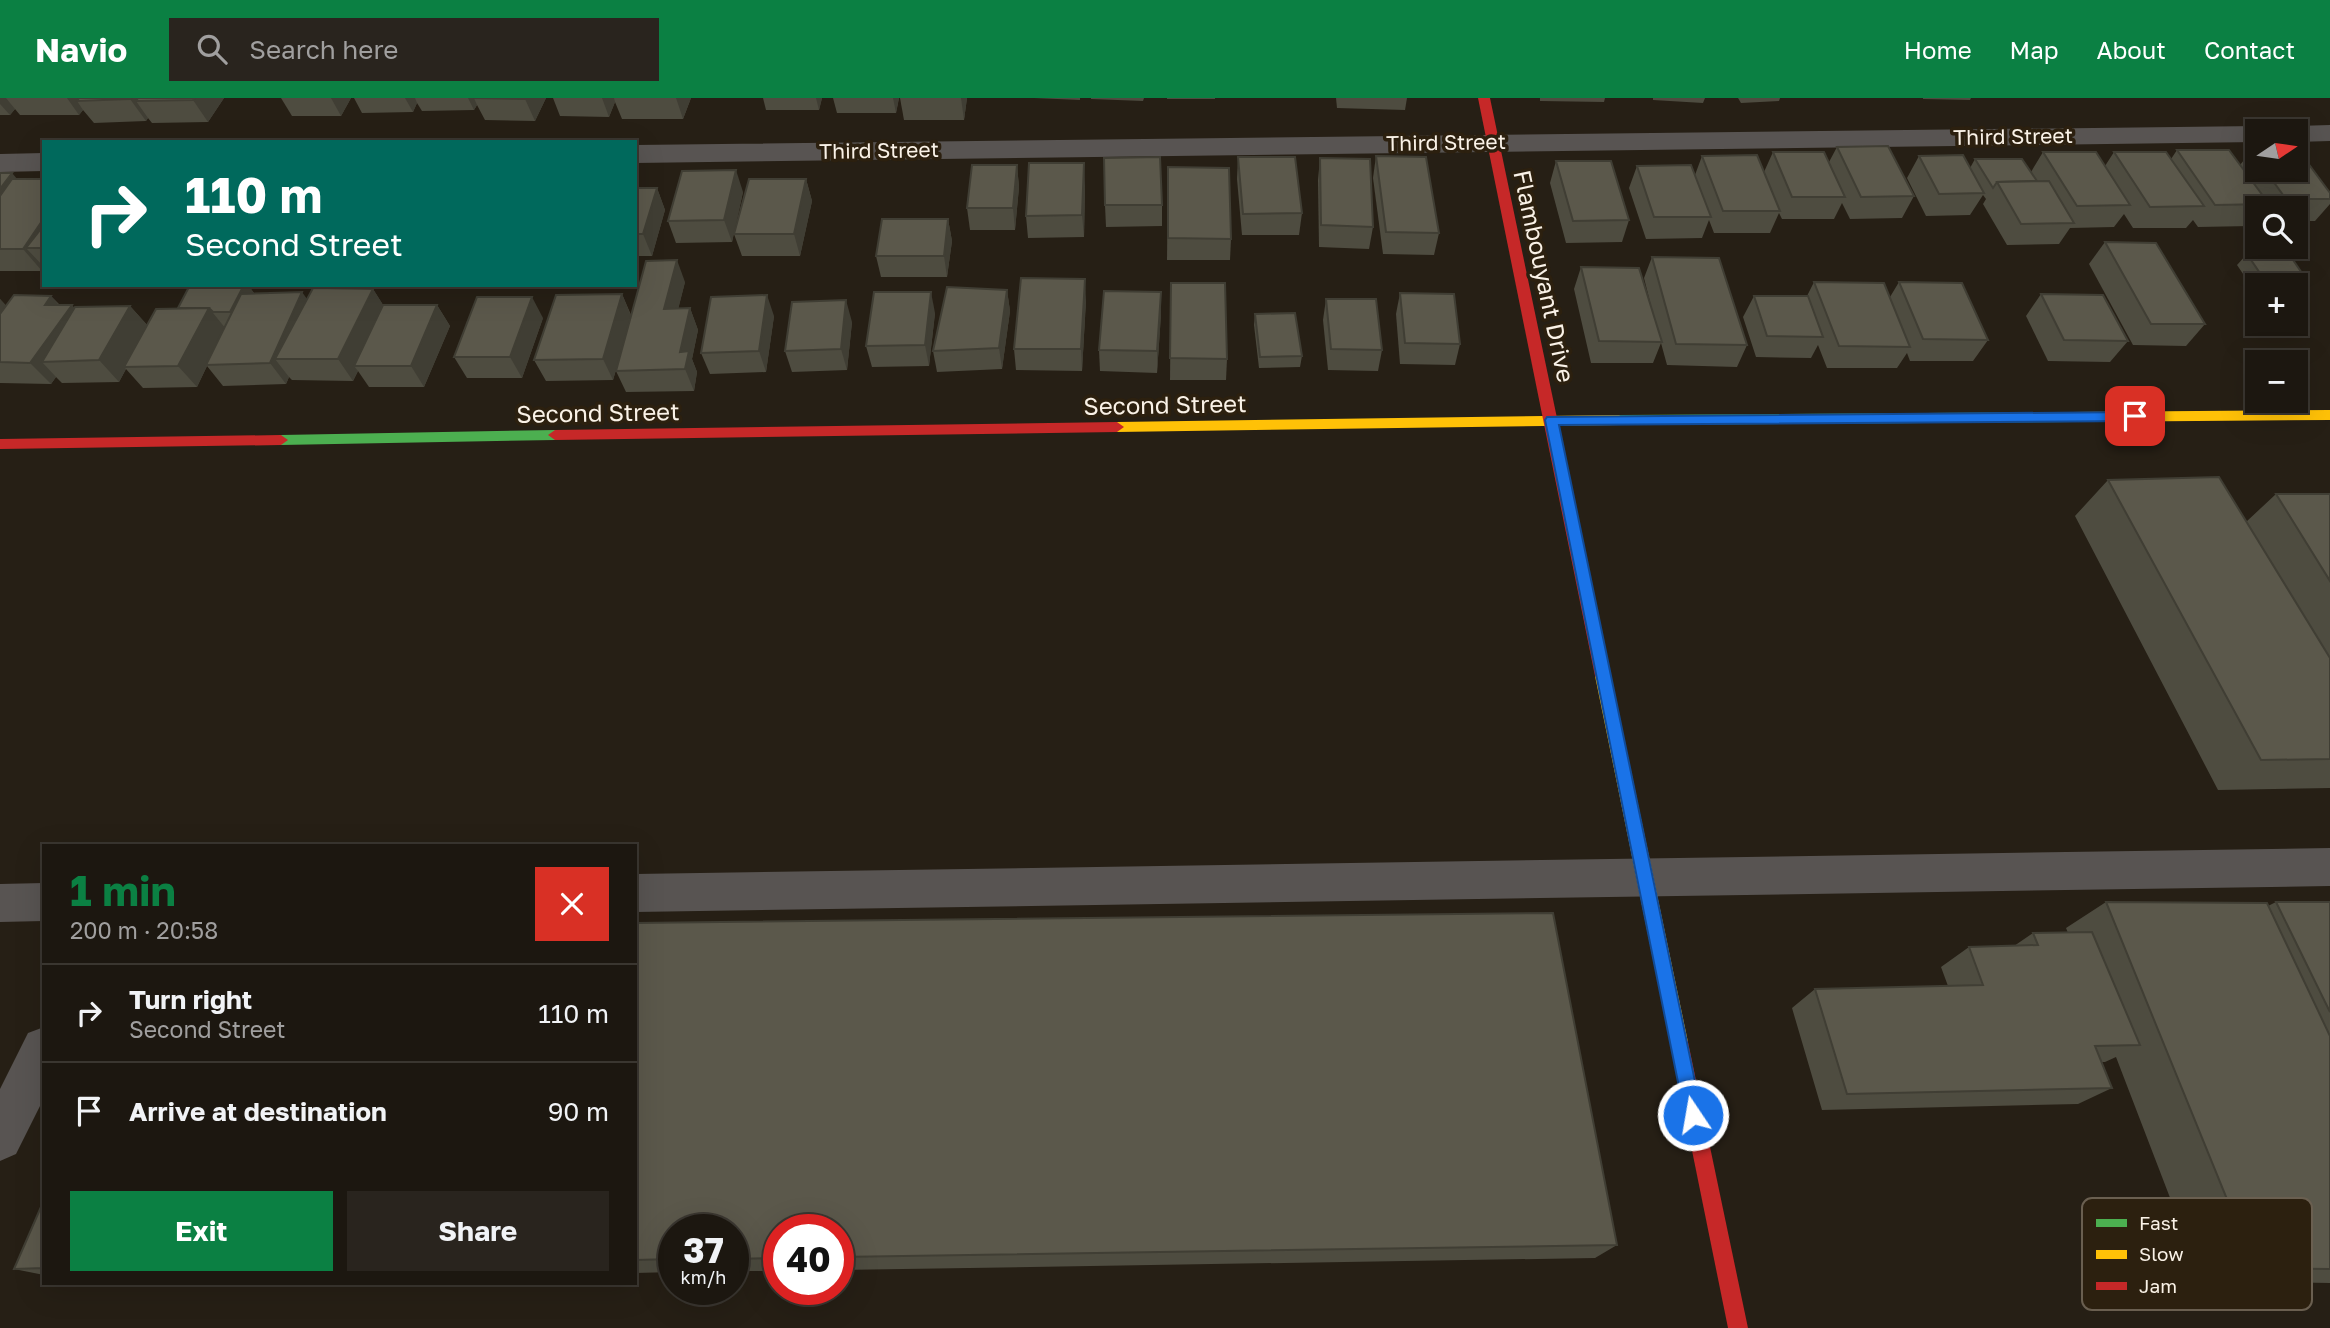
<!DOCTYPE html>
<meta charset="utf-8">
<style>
body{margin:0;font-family:"Golos Text",sans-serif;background:#29241e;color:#f1f3f6;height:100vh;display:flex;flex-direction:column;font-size:26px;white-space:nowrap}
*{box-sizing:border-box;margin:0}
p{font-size:23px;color:#a09f9f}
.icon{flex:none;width:38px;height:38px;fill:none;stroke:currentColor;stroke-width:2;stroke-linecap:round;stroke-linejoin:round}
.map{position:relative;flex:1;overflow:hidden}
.panel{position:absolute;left:42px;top:746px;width:595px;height:441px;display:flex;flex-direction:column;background:#1c1710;border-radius:0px;box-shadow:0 7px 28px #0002,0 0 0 2px #3a3630}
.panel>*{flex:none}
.banner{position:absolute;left:42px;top:42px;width:595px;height:147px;border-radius:0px;box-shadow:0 7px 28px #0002,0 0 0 2px #3a3630;background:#00695c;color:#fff;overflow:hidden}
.needle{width:46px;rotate:77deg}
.controls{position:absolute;left:2245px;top:21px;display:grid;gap:14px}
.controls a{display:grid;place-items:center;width:63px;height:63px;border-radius:0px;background:#1c1710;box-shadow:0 7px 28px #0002,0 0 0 2px #3a3630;font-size:35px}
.speed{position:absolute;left:658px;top:1116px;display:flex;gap:14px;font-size:35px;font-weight:700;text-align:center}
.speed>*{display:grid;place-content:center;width:91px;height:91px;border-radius:50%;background:#1c1710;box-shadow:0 7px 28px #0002,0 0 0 2px #3a3630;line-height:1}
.speed small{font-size:18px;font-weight:400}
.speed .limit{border:10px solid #d22;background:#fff;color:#111}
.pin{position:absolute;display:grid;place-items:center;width:60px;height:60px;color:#fff;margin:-30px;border-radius:14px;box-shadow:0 4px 10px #0006}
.me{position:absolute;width:77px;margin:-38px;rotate:348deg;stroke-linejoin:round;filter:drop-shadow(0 0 5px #0008)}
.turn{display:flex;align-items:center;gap:24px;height:147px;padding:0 28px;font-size:32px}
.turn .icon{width:91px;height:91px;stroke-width:2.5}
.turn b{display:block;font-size:49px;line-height:60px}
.round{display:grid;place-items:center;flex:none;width:74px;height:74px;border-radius:0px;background:#29241e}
.headline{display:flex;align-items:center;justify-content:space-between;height:119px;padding:0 28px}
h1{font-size:42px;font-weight:700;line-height:52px;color:#0b8043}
.cta{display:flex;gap:14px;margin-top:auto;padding:14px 28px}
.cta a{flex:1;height:80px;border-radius:0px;background:#0b8043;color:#fff;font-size:28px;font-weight:700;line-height:80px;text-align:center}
.cta a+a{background:#29241e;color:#f1f3f6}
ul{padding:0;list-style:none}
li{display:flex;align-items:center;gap:21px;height:98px;padding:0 28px;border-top:2px solid #3a3630}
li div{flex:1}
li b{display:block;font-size:26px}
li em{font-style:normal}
header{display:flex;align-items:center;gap:42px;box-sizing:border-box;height:98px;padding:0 35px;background:#0b8043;color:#fff}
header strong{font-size:33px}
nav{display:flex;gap:38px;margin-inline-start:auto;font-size:24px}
.search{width:490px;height:63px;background:#29241e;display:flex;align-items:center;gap:18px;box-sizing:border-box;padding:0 24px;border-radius:0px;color:#a09f9f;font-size:26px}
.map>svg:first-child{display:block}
</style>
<header>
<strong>Navio</strong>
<div class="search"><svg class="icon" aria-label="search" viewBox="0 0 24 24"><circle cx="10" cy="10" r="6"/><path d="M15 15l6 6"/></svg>Search here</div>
<nav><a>Home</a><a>Map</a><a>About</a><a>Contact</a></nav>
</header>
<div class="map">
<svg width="2330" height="1230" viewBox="0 0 2330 1230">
<rect width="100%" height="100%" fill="#261f15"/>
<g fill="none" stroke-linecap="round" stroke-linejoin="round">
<!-- street -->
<g fill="#585452" fill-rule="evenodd">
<path d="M2330 27V43L2296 44V33H2284L2296 28Z"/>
<path d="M2258 28 2270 33H2258V44L635 65V47Z"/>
<path d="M44 55V73L0 74V56Z"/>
<path d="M2330 750V788L635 814V776Z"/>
<path d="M44 785V823L0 824V786Z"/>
<path d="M44 929V1000L16 1056 0 1063V991L28 935Z"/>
</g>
<!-- fast -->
<g fill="#4caf50" fill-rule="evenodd">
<path d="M2073 314 2080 319 2073 324 1619 327 1612 322 1619 317Z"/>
<path d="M555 332 562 337 555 342 281 347 274 342 281 337Z"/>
</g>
<!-- slow -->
<g fill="#ffc107" fill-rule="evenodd">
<path d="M2330 312V322L2073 324 2066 319 2073 314Z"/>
<path d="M1619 317 1626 322 1619 327 1117 334 1110 329 1117 324Z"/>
<path d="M1603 572 1608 573 1611 578 1688 944 1685 950 1679 953 1673 950 1670 944 1595 578 1598 573Z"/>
</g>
<!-- jam -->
<g fill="#c62828" fill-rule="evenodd">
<path d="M1478 0H1490L1611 578 1608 583H1598L1595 578Z"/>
<path d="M1117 324 1124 329 1117 334 555 342 548 337 555 332Z"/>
<path d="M281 337 288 342 281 347 0 351V341Z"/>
<path d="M1679 935 1685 938 1688 944 1748 1230H1728L1670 944 1673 938Z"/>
</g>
</g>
<!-- wall -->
<g fill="#4e4c40">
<path d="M0 0H224L208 24 152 25 148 20 146 23 94 25 83 12 79 17H20L15 11 10 17H0Z"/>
<path d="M281 0H351L341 18H292Z"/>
<path d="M354 0H546L535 23 485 22 477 7 474 12 422 13 417 5 413 14 362 15Z"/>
<path d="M553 0H691L683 21H622L615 4 609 19 560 18Z"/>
<path d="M763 0H822L819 12H766Z"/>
<path d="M833 0H899L896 15H837Z"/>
<path d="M900 0H967L964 22H904Z"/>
<path d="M1034 0H1080V2Z"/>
<path d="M1091 0H1144L1143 3 1091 1Z"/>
<rect x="1167" y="0" width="48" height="1"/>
<path d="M1336 0H1407L1405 12 1337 10Z"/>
<path d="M1540 0H1605L1604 4 1540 3Z"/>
<path d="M1653 0H1705L1703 5 1653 2Z"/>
<path d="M1738 0H1780L1779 3 1741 5Z"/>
<path d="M1923 0H1971L1970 2 1923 1Z"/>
<path d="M1837 49 1914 98 1902 120 1850 121 1842 105 1834 121H1782L1779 115 1770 135H1714L1709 122 1702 140 1646 141 1629 90 1637 68 1695 77 1702 58 1764 74 1773 54 1829 64Z"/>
<path d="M2177 52 2240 67 2252 52H2258V72H2296L2330 95V106L2315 123H2296V110H2258V120L2251 128 2198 129 2193 122 2186 130H2133L2124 116 2114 129 2070 130 2059 146 2007 147 1983 106 1986 101 1983 97 1970 117 1926 118 1907 80 1919 58 1970 70 1975 61 2031 74 2043 54 2105 68 2114 54 2171 61Z"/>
<path d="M1376 58 1439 135 1434 157 1383 156 1373 80Z"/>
<path d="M1238 59 1302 115 1299 137H1242L1237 81Z"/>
<path d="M1320 60 1373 129 1369 151 1319 149 1318 82Z"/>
<path d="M1556 63 1629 122 1622 144 1566 145 1550 85Z"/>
<path d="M1017 67 1019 89 1015 132H970L967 110Z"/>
<path d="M1168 69 1231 141 1230 162H1167Z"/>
<path d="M0 75 18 81H44V170L42 173H0Z"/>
<path d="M806 81 812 103 800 158H742L734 136Z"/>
<path d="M1085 87 1084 139 1028 140 1026 118Z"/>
<path d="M635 90H657L665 112 652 158H635Z"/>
<path d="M743 94 732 144 676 145 668 123Z"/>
<path d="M1105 107H1162V128L1106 129Z"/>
<path d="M948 121 952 143 947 179H881L876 158Z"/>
<path d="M2105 144 2205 226 2186 248 2133 247 2089 166Z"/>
<path d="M2247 156 2308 184 2298 195H2296V187H2258V195H2256L2237 167Z"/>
<path d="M1652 159 1747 247 1737 269 1667 267 1661 245 1653 265H1591L1574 191 1581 169 1652 212 1644 180Z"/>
<path d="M685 184 678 211 690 210 698 232 692 261 697 274 694 293 626 294 616 273 622 252 613 282 546 283 534 262 622 196 631 217Z"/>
<path d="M1814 184 1890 199 1899 184 1988 242 1973 263H1910L1907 255 1897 270H1827L1818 247 1811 260 1756 259 1743 219 1754 198H1807Z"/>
<path d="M1171 185 1227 261 1226 282H1170Z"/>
<path d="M190 187H248L254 195 307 201 373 191 383 207H437L450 228 424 289H369L358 273 353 283 292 282 289 279 286 286 223 288 207 268 197 289 143 290 126 271 119 284 62 285 56 279 51 286 0 285V201L6 208 51 198 60 207H72L74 210 130 208 147 227 178 210Z"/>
<path d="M1007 192 1010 213 1002 271 937 274 933 253Z"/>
<path d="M1400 195 1460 246 1455 267 1400 266 1396 216Z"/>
<path d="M2041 196 2128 243 2110 264 2048 263 2026 218Z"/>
<path d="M1326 201 1382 252 1378 273 1328 272 1323 222Z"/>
<path d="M1086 202 1082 273 1016 272 1014 251Z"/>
<path d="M935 215 929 268 872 269 866 248Z"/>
<path d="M1161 216 1157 275 1100 273 1099 252Z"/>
<path d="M1255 216 1302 258 1300 269 1259 270 1254 227Z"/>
<path d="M774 218 766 274 710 276 701 255Z"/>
<path d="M543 220 522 280H467L454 259Z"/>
<path d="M852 224 847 272 792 274 785 253Z"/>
<path d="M2108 382 2246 424 2276 396H2330V690L2218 692 2075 418Z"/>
<path d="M2106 804 2268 808 2276 804H2330V1185L2202 1183 2116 959 2105 964H2102L2112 990 2078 1006 1822 1012 1792 910 1815 891 1948 888 1941 869 1969 849 2014 848 2033 835H2068L2066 830Z"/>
<path d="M635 825 1617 1147 1595 1160 838 1172V1132H779V1173H733V1132H674V1174L635 1175Z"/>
<path d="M44 1170V1177L14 1171Z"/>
</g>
<!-- shaded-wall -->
<g fill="#403e34">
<path d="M0 0H6L15 11 10 17 0 6Z"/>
<path d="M67 0H91L77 3 83 12 79 17Z"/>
<path d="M131 0H160L136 3 148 20 146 23 130 1Z"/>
<path d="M195 0H224L208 24 193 2Z"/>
<path d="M331 0H351L341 18Z"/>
<path d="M405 0H415L417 5 413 14Z"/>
<path d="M468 0H480H474L477 7 474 12Z"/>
<path d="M525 0H546L535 23 525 1Z"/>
<path d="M602 0H614L615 4 609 19Z"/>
<path d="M676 0H691L683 21Z"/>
<path d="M816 0H822L819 12Z"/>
<path d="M893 0H899L896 15Z"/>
<path d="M961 0H967L964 22Z"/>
<path d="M1084 65 1085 87 1084 139 1082 117Z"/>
<path d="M1017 67 1019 89 1015 132 1013 110Z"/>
<path d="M736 72 743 94 732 144 724 122Z"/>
<path d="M12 75 31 97 0 141V91Z"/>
<path d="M806 81 812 103 800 158 794 136Z"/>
<path d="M657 90 665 112 652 158 643 136Z"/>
<path d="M44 120V150H26L44 169 42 173 23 151Z"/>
<path d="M948 121 952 143 947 179 944 158Z"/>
<path d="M677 162 685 184 673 232 664 211Z"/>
<path d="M1085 181 1086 202 1082 273 1081 251Z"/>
<path d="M244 187H248L254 195 239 225 230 214Z"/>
<path d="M373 191 387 213 354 268 358 273 353 283 338 261Z"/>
<path d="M1007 192 1010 213 1002 271 999 250Z"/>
<path d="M302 194 317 215 275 261 289 279 286 286 270 265Z"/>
<path d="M931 194 935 215 929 268 925 247Z"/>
<path d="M1161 194V216L1157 275V253Z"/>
<path d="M622 196 631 218 613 282 603 261Z"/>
<path d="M767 197 774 218 766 274 759 253Z"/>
<path d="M51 198 66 215 72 207 91 229 42 264 56 279 51 286 30 265 45 207Z"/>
<path d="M532 199 543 220 522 280 510 259Z"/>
<path d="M0 201 19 221 0 247Z"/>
<path d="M846 202 852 224 847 272 841 251Z"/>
<path d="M437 207 450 228 424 289 411 268Z"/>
<path d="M130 208 149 229 124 269 126 271 119 284 99 262Z"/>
<path d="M209 210 226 231 206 267 207 268 197 289 178 268Z"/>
<path d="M690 210 698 232 692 261 697 274 694 293 685 271 680 254Z"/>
</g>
<!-- building -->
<g fill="#5b584b" stroke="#403e34" stroke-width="2">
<path d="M79 0H131L130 1 77 3Z"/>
<path d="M138 0H195L193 2 136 3Z"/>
<path d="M474 0H525V1Z"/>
<path d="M1888 48 1914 98 1861 99 1837 49Z"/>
<path d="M2177 52H2229L2269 106 2215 107Z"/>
<path d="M2252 52H2258V60Z"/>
<path d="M2296 53H2299L2330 95V101H2286L2265 72H2296Z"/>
<path d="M1773 54H1824L1845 99H1792Z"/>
<path d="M2043 54H2096L2130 107 2077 108Z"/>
<path d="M2114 54H2166L2204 108 2150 109Z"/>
<path d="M1757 57 1780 113H1723L1702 58Z"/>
<path d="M1963 57 1984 95 1939 96 1919 58Z"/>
<path d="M1376 58 1426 59 1439 135 1386 134Z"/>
<path d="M1160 59 1162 107H1105L1104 60Z"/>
<path d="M1238 59H1295L1302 115 1243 116Z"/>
<path d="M1320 60 1370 61 1373 129 1321 127Z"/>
<path d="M1975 61H2022L2037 83 1997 84 1993 90Z"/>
<path d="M1556 63H1611L1629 122 1573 123Z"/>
<path d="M1029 65H1084L1082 117 1026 118Z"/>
<path d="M972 67H1017L1013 110H967Z"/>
<path d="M1691 67 1711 119H1654L1637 68Z"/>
<path d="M1168 69 1229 70 1231 141 1168 140Z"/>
<path d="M736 72 724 122 668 123 682 73Z"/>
<path d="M0 75H12L0 91Z"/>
<path d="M12 81H44V120L23 151H0V98Z"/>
<path d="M749 81H806L794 136H734Z"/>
<path d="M2049 83 2074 125 2021 126 1997 84Z"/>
<path d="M635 90H657L643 136H635Z"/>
<path d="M882 121H948L944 158H876Z"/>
<path d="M44 127V150H26Z"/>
<path d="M2105 144 2156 145 2205 226H2151Z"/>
<path d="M2247 156H2289L2308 184H2266Z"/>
<path d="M1652 159 1719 160 1747 247 1676 246Z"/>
<path d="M677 162 664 211 690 210 680 254 689 253 685 271 616 273 646 163Z"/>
<path d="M1581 169 1639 170 1662 244 1599 243Z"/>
<path d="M1021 180 1085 181 1081 251H1014Z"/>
<path d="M1814 184 1884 185 1910 249 1839 248Z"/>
<path d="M1899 184 1962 185 1988 242 1923 241Z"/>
<path d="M1171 185H1225L1227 261 1170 260Z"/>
<path d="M190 187H244L230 214H213L209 210H178Z"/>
<path d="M947 189 1007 192 999 250 933 253Z"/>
<path d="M313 190 373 191 338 261H275Z"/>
<path d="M1104 193 1161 194 1157 253 1099 252Z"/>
<path d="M302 194 270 265 206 267 241 196Z"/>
<path d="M874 194H931L925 247 866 248Z"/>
<path d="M1400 195 1454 196 1460 246 1405 245Z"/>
<path d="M622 196 603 261 534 262 556 197Z"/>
<path d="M2041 196 2103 197 2128 243 2064 242Z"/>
<path d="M14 197 51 198 45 207H72L30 265 0 264V216Z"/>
<path d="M767 197 759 253 701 255 711 199Z"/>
<path d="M1754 198H1808L1823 239 1767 238Z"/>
<path d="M477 199H532L510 259H454Z"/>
<path d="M1326 201H1376L1382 252 1331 251Z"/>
<path d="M846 202 841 251 785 253 792 204Z"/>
<path d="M383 207H437L411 268H354Z"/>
<path d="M130 208 99 262 42 264 75 209Z"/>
<path d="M209 210 178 268 124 269 156 211Z"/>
<path d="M1295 215 1302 258 1260 259 1255 216Z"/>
<path d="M2219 379 2330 560V661L2261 662 2108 382Z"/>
<path d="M2276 396H2330V483Z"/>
<path d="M2106 804 2267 805 2330 938V1171L2255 1170Z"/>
<path d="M2276 804H2330V914Z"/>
<path d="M1553 815 1617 1147 838 1159V1132H779V1160L733 1161V1132H674V1161L635 1162V825Z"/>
<path d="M2092 834 2140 947 2095 948 2112 990 1847 996 1815 891 1983 887 1969 849 2038 847 2033 835Z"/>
<path d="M44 1102V1170L14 1171Z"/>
</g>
<!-- route -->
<path fill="#1a73e8" stroke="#114b97" stroke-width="2" d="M2135 314 2142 318 2135 323 1559 327 1702 1017 1700 1024 1693 1027 1686 1024 1545 322 1547 319Z"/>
<g text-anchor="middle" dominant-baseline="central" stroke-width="7" stroke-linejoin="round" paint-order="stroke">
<!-- far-street labels -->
<g font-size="21" fill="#faf2e7" stroke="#2c200f">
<text transform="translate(2013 38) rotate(-1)">Third Street</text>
<text transform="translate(1446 44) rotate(-1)">Third Street</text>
<text transform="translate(879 52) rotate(-1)">Third Street</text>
</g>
<!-- street labels -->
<g font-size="24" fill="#faf2e7" stroke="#2c200f">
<text transform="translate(1545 178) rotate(78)">Flambouyant Drive</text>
<text transform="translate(1165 306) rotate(-1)">Second Street</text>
<text transform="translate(598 314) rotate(-1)">Second Street</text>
</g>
</g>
<!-- legend -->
<rect x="2082" y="1100" width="230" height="112" rx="10" fill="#2c200f" stroke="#6a5f50" stroke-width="2"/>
<rect x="2096" y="1121" width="31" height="8" fill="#4caf50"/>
<rect x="2096" y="1152" width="31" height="9" fill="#ffc107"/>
<rect x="2096" y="1184" width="31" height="8" fill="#c62828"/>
<g font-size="19" fill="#faf2e7">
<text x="2139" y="1132">Fast</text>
<text x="2139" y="1163">Slow</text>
<text x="2139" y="1195">Jam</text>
</g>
</svg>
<div class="controls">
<a><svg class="needle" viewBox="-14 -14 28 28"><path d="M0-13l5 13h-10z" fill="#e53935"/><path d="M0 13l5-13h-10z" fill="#a09f9f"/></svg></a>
<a><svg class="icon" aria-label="search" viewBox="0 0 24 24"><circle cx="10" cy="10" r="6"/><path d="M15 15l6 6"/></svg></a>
<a>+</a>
<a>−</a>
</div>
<div class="speed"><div>37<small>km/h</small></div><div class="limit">40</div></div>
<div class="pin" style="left:2135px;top:318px;background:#d93025"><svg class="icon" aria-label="arrive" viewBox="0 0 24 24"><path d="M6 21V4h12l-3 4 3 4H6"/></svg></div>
<svg class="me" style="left:1693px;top:1017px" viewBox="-20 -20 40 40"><circle r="17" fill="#1a73e8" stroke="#fff" stroke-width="3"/><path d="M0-11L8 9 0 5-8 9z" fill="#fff"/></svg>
<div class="banner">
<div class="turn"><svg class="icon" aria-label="right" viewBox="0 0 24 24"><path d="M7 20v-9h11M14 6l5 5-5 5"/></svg><div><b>110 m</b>Second Street</div></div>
</div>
<section class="panel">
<div class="headline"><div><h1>1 min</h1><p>200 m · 20:58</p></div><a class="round" style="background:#d93025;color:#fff"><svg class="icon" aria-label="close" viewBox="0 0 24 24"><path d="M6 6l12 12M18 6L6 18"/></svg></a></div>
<ul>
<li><svg class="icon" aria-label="right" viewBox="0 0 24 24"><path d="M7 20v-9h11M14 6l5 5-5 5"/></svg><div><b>Turn right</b><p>Second Street</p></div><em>110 m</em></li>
<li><svg class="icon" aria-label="arrive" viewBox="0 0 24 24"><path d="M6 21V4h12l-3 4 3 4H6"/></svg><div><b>Arrive at destination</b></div><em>90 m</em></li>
</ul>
<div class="cta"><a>Exit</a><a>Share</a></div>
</section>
</div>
